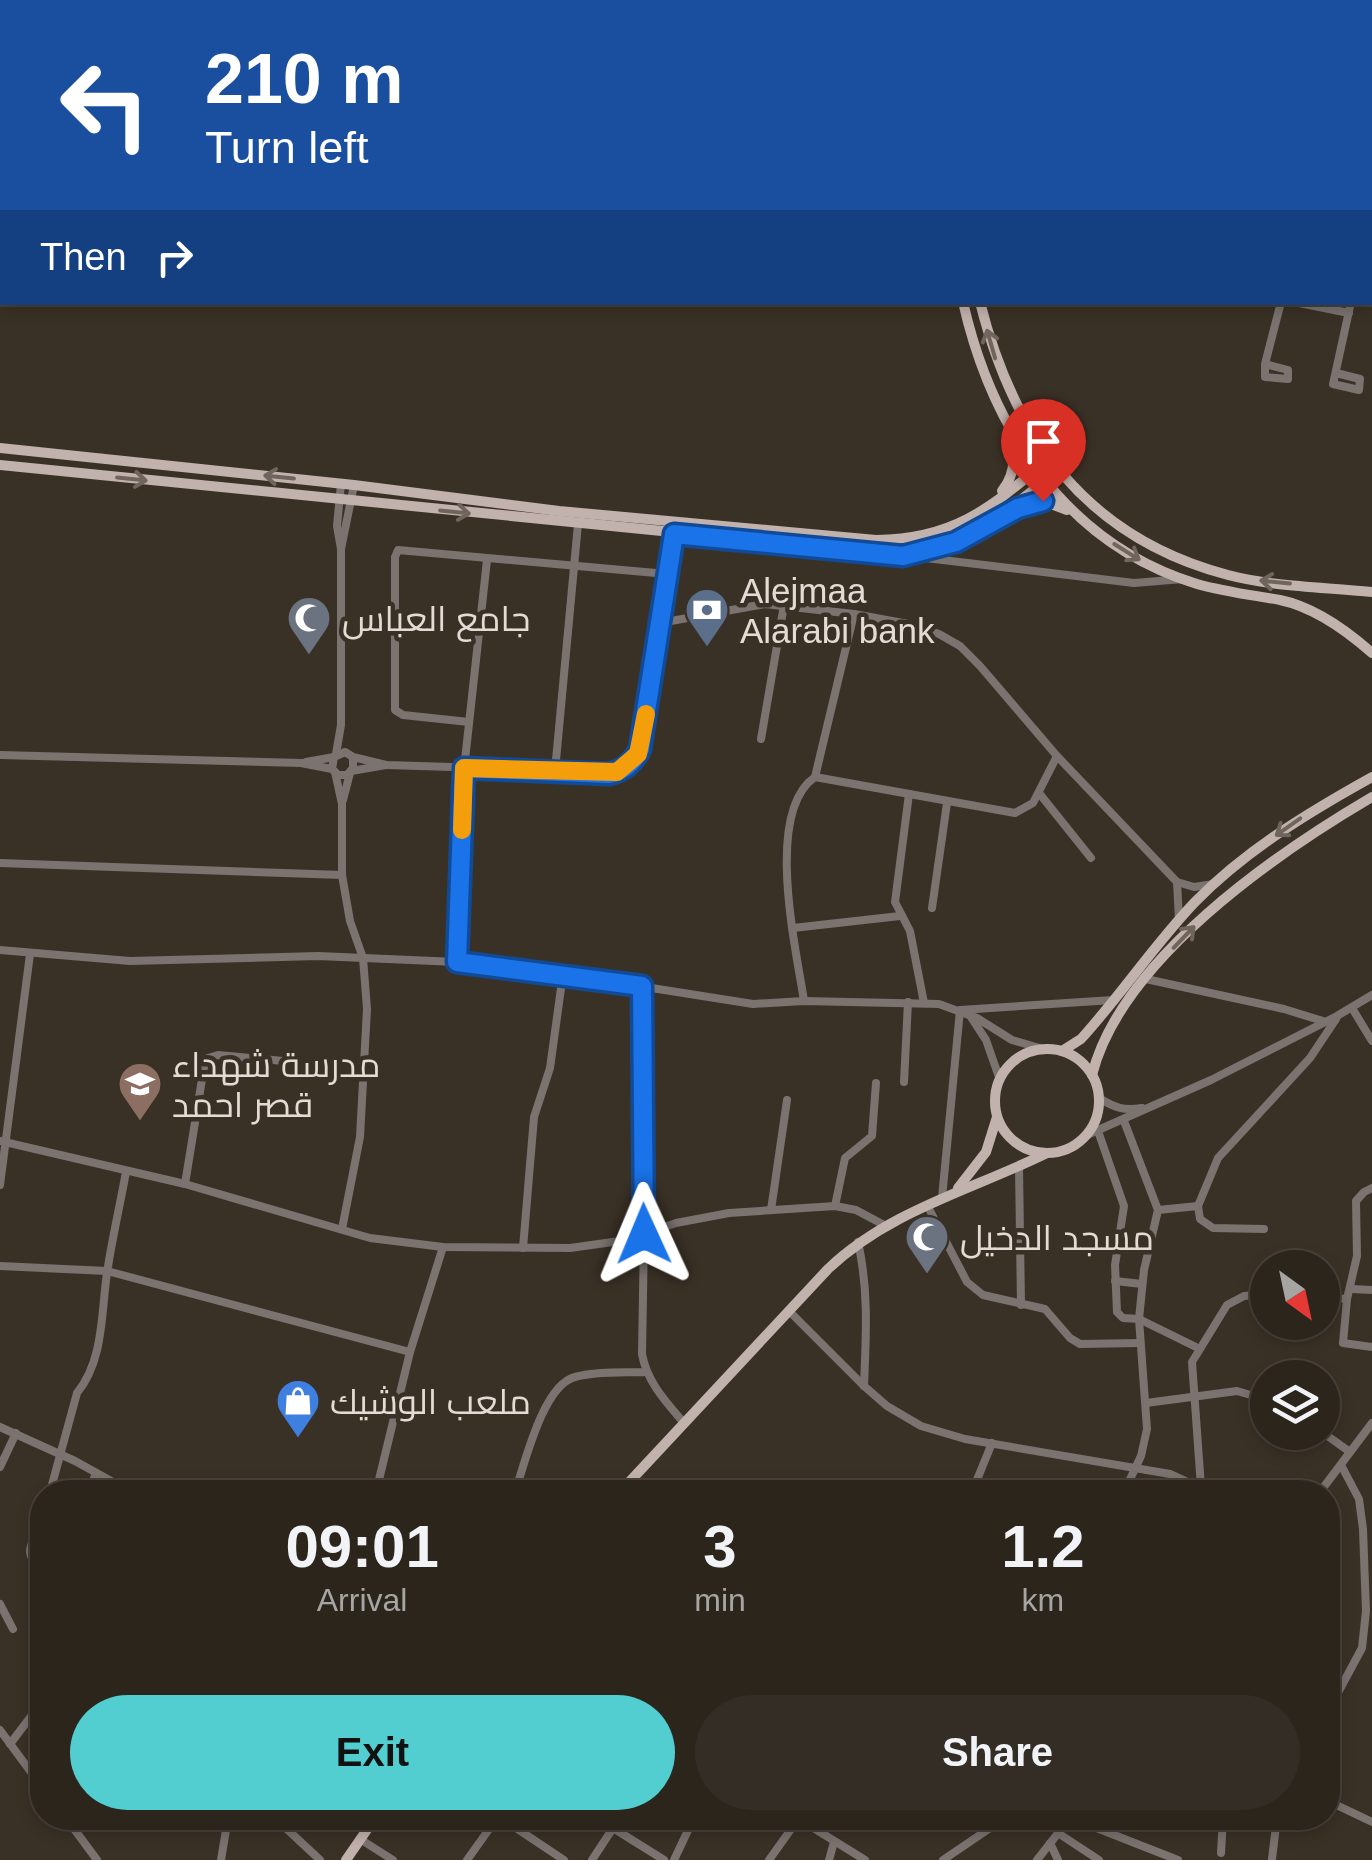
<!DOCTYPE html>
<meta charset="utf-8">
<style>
body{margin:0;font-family:Arial,Cairo,sans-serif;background:#342d25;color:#f1f3f6;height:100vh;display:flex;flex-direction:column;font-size:38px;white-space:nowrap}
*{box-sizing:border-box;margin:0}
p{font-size:32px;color:#a6a5a3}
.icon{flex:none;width:55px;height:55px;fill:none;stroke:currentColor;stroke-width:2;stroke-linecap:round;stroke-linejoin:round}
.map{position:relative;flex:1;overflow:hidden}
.sheet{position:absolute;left:30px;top:1480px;width:1310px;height:350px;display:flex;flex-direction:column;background:#2c251c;border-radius:40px;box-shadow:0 5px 15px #0003,0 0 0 2px #48423b}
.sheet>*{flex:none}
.guide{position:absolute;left:0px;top:0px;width:1372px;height:305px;box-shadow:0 5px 15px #0003,0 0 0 2px #48423b;background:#1a4fa0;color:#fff;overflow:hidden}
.needle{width:65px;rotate:147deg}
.fabs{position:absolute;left:1250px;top:1250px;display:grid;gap:20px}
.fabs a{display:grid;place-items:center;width:90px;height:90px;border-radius:50%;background:#2c251c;box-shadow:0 5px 15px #0003,0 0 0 2px #48423b;font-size:50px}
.pin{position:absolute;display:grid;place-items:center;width:85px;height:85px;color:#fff;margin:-102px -42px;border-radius:50% 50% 50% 0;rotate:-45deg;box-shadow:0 0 10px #0007}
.pin .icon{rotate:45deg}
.me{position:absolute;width:110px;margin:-55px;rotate:359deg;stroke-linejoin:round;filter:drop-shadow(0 0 8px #0008)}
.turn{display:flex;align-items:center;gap:35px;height:210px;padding:0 40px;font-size:45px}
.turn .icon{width:130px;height:130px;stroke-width:2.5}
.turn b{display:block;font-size:70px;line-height:85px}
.then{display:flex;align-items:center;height:95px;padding:0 40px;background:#0003;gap:20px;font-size:38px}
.eta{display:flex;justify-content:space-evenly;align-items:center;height:170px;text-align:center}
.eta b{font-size:60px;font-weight:600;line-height:70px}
.button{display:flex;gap:20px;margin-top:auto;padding:20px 40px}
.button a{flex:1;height:115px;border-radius:60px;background:#52cdd0;color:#111;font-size:40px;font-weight:600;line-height:115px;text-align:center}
.button a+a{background:#342d25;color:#f1f3f6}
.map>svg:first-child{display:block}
</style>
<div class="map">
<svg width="1372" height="1860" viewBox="0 0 1372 1860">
<rect width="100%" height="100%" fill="#3a3126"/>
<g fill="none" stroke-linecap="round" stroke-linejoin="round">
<!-- minor -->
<g stroke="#7a7370" stroke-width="8">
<path d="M1167 0 1169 2"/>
<path d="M1286 2 1287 0"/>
<path d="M1353 2V0"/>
<path d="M1370 90H1372"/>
<path d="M1370 133 1372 134"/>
<path d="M1370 216H1372"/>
<path d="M1370 283 1372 284"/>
<path d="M1294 302 1349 313"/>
<path d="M1265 364 1288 370V379L1265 377V364L1281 302"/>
<path d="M1336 373 1360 379 1359 390 1333 384 1351 302"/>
<path d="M341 549 354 485"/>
<path d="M909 556 1134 583 1183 579"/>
<path d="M660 623 675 534"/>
<path d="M469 722 403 715 395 710V557L398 550 667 574"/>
<path d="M761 739 784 605"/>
<path d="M336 754 341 725V549L337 526 341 484"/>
<path d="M0 755 301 763 332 769"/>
<path d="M353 757V768L347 775H338L332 769 334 757 345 752 353 757 386 765 617 772 629 764 640 749 660 623 765 604 854 614 914 625 939 634 960 646 980 666 1057 756 1177 882 1194 887 1214 884"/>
<path d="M306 762 334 757"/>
<path d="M351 771 386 765"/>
<path d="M555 771 578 524"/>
<path d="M335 772 342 804V875L350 921 363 958 367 1009 360 1137 342 1229"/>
<path d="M815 777 854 614"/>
<path d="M1039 793 1091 858"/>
<path d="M909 794 895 902 910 931 924 1003"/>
<path d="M343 800 350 773"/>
<path d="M0 863 342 875"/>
<path d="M1177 882 1179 920"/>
<path d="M932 908 947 803"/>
<path d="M793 928 900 916"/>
<path d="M0 950 130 961 318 956 457 962 563 974 753 1004 804 1001 939 1004 977 1018 1012 1040 1043 1049"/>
<path d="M457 962 464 769 487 560"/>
<path d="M1146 979 1284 1009 1326 1022"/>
<path d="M642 986 644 1234 642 1354C647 1382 666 1402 684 1423"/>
<path d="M804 1001C796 948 764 812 815 777L1015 813 1033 803 1057 756"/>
<path d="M1352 1008 1372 1041"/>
<path d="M969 1014 986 1040 1000 1080"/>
<path d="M904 1082 908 1002"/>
<path d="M1099 1098C1115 1108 1124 1111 1142 1108"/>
<path d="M1124 1121 1158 1210 1144 1270 1139 1319 1147 1429 1141 1456 1124 1492"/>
<path d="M1098 1131 1124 1206 1115 1265 1117 1312 1123 1318 1139 1319 1198 1348"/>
<path d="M1087 1135 1211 1080 1337 1016 1372 995"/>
<path d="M0 1141 185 1184 370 1238 443 1247 570 1248 627 1240 676 1223 729 1213 835 1206 856 1210 884 1225"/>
<path d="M1019 1167 1021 1305"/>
<path d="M185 1184 204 1067 208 1058 218 1055 294 1062"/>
<path d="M0 1185 30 954"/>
<path d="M942 1198 960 1010 1113 1000"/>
<path d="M927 1205 967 1282 983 1295 1045 1309 1070 1338 1080 1344 1139 1343"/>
<path d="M835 1206 845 1158 872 1136 876 1083"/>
<path d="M1198 1206 1200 1219 1213 1228 1264 1229"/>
<path d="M771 1210 787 1100"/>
<path d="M1158 1210 1198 1206 1218 1158 1310 1058 1336 1019"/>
<path d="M858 1242C869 1291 866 1336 864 1386"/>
<path d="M523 1248 534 1117 550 1068 563 974"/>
<path d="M0 1266 107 1271 410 1352"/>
<path d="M1115 1281 1142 1284"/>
<path d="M1351 1289 1372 1290"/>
<path d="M1322 1297 1347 1299 1357 1256 1356 1201 1364 1192 1372 1188"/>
<path d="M1347 1299 1343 1343 1372 1347"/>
<path d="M789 1311 864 1386 887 1406 921 1426 965 1439 1170 1474 1209 1492"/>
<path d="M1146 1403 1237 1391 1268 1400"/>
<path d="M0 1427 75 1461 131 1492"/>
<path d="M1322 1432 1350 1452"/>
<path d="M0 1467 16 1433"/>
<path d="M1201 1487 1192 1362 1227 1305 1244 1296 1268 1294"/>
<path d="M50 1492 77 1393C104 1360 101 1313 107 1273 112 1239 120 1205 126 1172"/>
<path d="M89 1492 96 1473"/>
<path d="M376 1492 410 1352 443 1247"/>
<path d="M515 1492C525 1463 543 1385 575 1377 597 1371 624 1373 646 1372"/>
<path d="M831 1492 832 1489"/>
<path d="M972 1492 992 1443"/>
<path d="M1320 1492 1372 1423"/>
<path d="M42 1518C35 1542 19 1551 42 1570"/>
<path d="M0 1604 13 1629"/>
<path d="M1328 1711 1362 1648 1366 1611 1363 1529 1359 1499 1341 1465"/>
<path d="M0 1730 42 1787"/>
<path d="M10 1744 42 1702"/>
<path d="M1328 1801 1372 1822"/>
<path d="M66 1818 97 1860"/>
<path d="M275 1818 320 1860"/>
<path d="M501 1818 564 1860"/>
<path d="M615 1818 613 1828 664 1860"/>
<path d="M1071 1818 1178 1860"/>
<path d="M799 1819 865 1860"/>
<path d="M1058 1833 1099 1860"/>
<path d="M360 1839 393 1860"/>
<path d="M1050 1843 1058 1860"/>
<path d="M1221 1853 1223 1818"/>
<path d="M1272 1859 1277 1818"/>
<path d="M221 1860 228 1818"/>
<path d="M467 1860 497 1818"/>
<path d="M592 1860 613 1828"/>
<path d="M674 1860 691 1824 708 1818"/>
<path d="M769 1860 799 1818"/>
<path d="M829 1860 834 1842"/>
<path d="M943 1860 993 1826 1001 1818"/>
<path d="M1037 1860 1070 1818"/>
</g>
<!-- major -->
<g stroke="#c2b2ad" stroke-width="10">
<path d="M882 0 883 2"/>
<path d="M898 0 899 2"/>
<path d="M963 302C992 430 1066 544 1197 584 1225 592 1252 595 1280 600 1314 607 1346 630 1372 653"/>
<path d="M980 302C1014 438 1087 538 1228 575 1274 587 1325 587 1372 592"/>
<path d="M0 448 354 485 559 511 876 540C956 539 991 507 1049 459"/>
<path d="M0 465 903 555C968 544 1008 511 1058 470"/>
<path d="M1002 491C1015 475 1016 456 1009 437"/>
<path d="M1009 514 1043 501 1067 510"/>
<circle cx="1047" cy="1101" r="52"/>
<path d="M1062 1051 1081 1039C1121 995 1154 945 1195 902 1246 850 1309 812 1372 777"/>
<path d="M1092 1075C1121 960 1275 854 1372 797"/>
<path d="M958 1188 986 1152 997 1117"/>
<path d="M620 1492 828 1269C890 1210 972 1190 1047 1153"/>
<path d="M346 1860 375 1818"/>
</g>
</g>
<!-- one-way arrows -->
<defs><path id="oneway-shaft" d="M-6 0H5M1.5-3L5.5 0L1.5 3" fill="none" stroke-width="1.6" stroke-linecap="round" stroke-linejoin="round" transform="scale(2.5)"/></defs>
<g stroke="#70655c">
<use href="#oneway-shaft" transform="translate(991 344) rotate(-106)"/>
<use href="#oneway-shaft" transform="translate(279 477) rotate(-174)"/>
<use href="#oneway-shaft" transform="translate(132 479) rotate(6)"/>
<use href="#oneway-shaft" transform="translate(455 512) rotate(6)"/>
<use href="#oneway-shaft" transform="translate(1127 552) rotate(32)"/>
<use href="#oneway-shaft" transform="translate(1275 582) rotate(-174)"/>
<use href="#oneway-shaft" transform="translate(1288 827) rotate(145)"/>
<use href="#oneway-shaft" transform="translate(1184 937) rotate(-46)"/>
</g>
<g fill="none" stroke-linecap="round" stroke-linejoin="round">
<defs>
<path id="route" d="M644 1234 642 986 457 962 464 768 609 774C623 771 634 762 640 749L674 534 903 556 956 542 1018 508 1043 501"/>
</defs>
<!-- route casing -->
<use href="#route" stroke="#114b97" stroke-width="25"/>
<!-- route -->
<use href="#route" stroke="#1a73e8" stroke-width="18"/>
<!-- slow -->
<path stroke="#f59e0b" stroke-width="18" d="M462 830 464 768 617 772 638 754 646 714"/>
</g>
<!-- icons -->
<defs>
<symbol id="bank-pin" viewBox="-11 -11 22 30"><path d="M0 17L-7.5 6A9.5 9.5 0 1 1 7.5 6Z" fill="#5c6f8a" stroke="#3a3126"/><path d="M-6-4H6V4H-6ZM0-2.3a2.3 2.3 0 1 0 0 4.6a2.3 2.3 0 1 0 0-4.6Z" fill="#fff"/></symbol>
<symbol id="mosque-pin" viewBox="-11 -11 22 30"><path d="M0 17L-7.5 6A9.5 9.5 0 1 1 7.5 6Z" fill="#6b7280" stroke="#3a3126"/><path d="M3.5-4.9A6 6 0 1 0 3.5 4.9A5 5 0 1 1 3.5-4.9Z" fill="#fff"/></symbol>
<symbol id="school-pin" viewBox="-11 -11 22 30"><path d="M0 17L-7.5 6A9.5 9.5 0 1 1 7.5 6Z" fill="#8d6e63" stroke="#3a3126"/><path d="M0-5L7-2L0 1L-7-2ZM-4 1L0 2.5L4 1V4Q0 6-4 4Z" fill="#fff"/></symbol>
<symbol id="shop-pin" viewBox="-11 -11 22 30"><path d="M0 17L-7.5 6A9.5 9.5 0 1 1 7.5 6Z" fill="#3f7fe0" stroke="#3a3126"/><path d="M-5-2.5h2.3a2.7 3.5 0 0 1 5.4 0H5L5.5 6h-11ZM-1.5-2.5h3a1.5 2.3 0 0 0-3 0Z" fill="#fff"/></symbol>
</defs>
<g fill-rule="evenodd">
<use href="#bank-pin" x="682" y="585" width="50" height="68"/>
<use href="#mosque-pin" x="284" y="593" width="50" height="68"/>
<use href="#school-pin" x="115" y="1059" width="50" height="68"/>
<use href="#mosque-pin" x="902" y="1212" width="50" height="68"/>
<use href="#shop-pin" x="273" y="1376" width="50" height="68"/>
</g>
<g text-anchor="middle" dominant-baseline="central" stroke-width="9" stroke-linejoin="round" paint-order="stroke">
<!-- poi labels -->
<g font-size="35" fill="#e2dcd5" stroke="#3a3126" text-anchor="start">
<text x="740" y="590">Alejmaa<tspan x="740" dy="40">Alarabi bank</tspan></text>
<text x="342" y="618">جامع العباس</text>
<text x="172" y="1064">مدرسة شهداء<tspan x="172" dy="40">قصر احمد</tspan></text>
<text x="960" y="1237">مسجد الدخيل</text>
<text x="330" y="1401">ملعب الوشيك</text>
</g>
</g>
</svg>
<div class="fabs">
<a><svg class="needle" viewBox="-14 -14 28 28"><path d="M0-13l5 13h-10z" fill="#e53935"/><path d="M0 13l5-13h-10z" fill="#a6a5a3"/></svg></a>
<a><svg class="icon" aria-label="layers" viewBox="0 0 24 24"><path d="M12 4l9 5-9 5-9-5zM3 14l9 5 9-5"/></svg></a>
</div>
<div class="pin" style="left:1043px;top:501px;background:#d93025"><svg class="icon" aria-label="arrive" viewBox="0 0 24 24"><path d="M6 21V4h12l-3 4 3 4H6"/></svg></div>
<svg class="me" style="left:644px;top:1234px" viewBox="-20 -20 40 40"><path d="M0-17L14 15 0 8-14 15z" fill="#1a73e8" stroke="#fff" stroke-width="4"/></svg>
<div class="guide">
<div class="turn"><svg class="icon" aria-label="left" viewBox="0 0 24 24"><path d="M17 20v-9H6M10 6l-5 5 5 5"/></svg><div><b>210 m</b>Turn left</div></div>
<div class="then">Then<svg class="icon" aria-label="right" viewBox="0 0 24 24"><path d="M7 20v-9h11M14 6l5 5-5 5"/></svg></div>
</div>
<section class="sheet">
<div class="eta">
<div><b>09:01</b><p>Arrival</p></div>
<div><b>3</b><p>min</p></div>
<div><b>1.2</b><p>km</p></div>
</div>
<div class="button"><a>Exit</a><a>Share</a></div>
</section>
</div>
